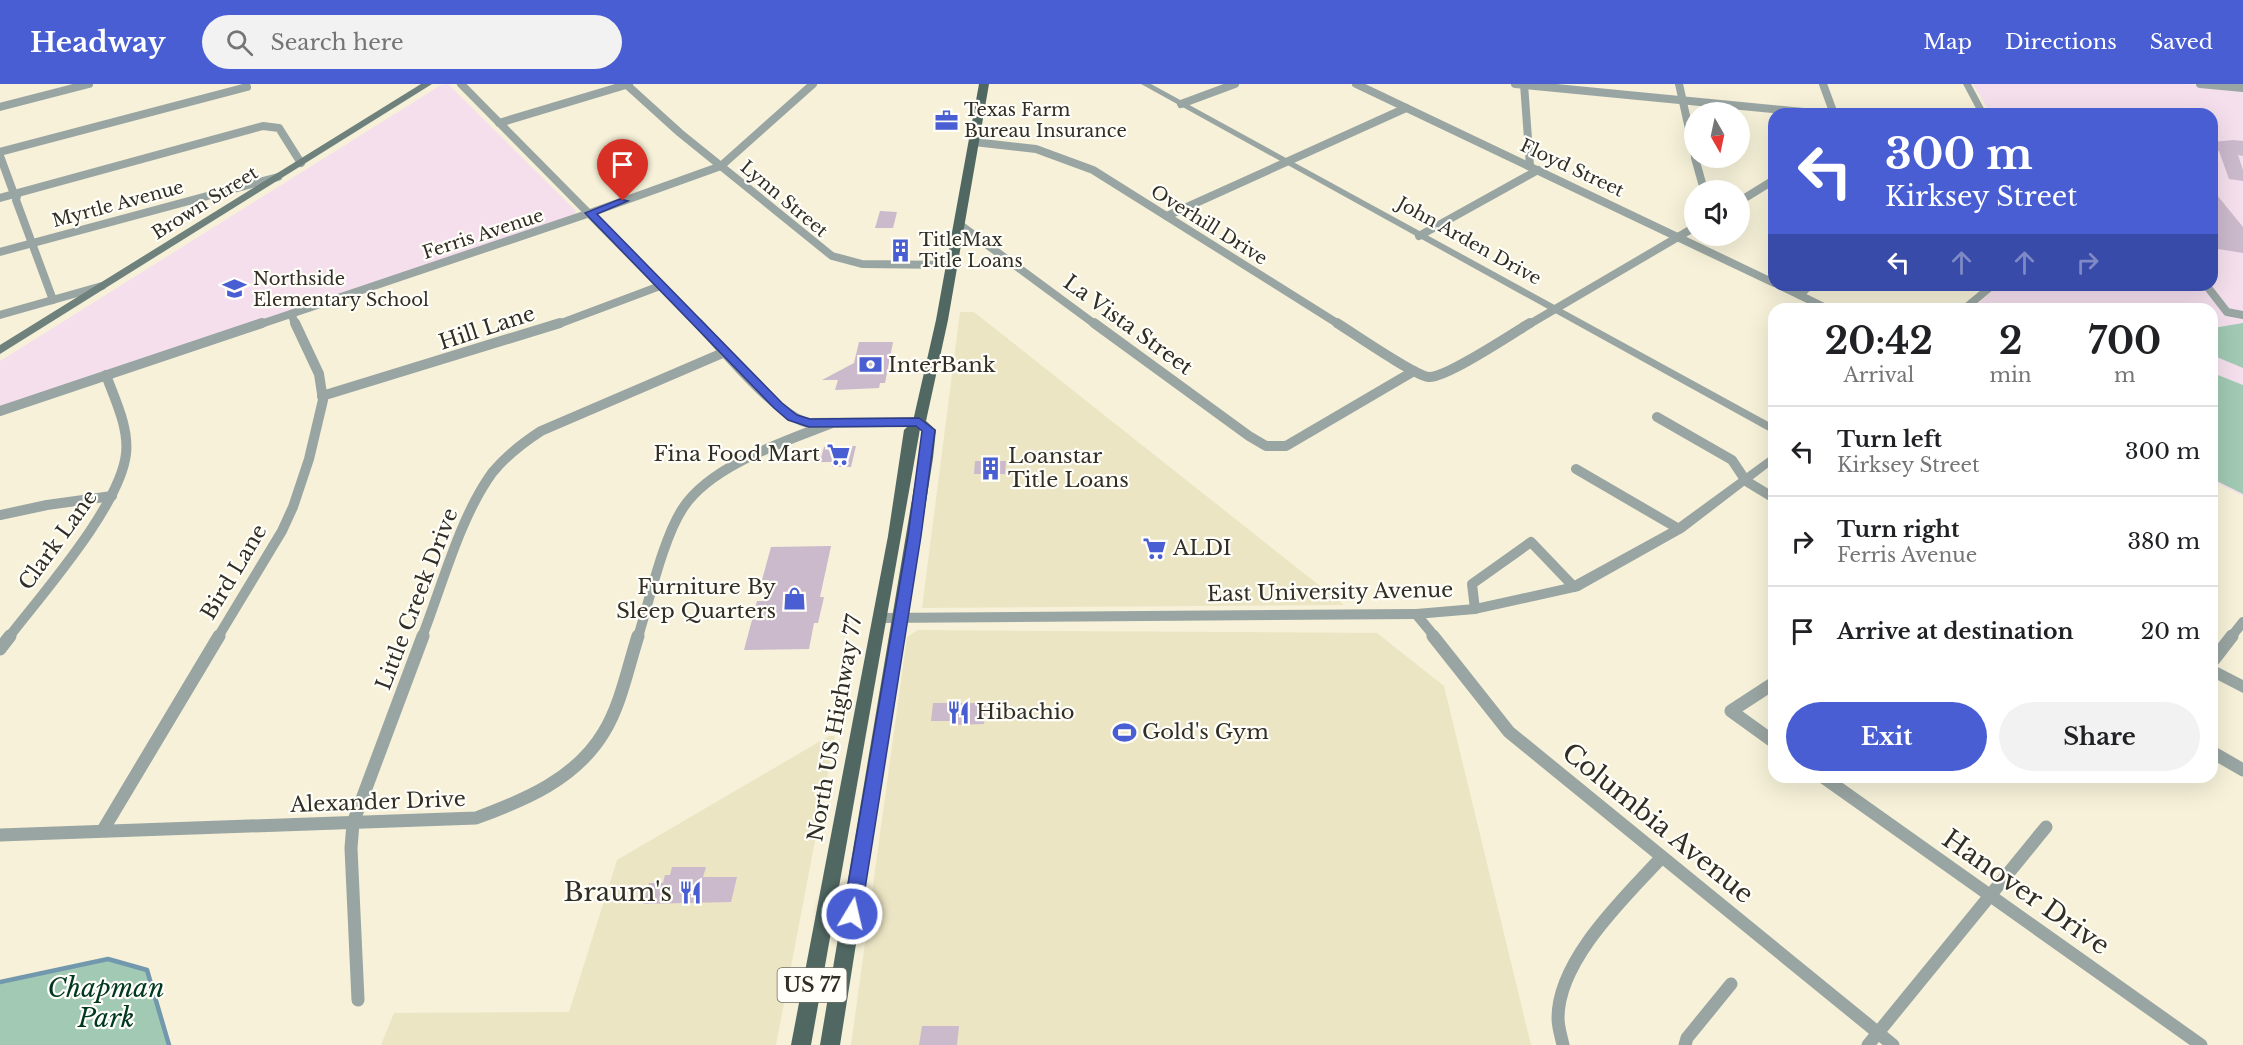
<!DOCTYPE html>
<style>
body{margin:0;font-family:"Libre Baskerville",serif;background:#f2f2f2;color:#202124;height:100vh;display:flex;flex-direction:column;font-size:22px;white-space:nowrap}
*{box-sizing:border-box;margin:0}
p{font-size:20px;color:#757577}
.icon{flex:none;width:33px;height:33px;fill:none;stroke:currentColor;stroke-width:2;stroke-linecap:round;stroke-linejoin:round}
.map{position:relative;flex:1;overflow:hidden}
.panel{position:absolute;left:1768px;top:219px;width:450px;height:480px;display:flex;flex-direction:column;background:#fff;border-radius:18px;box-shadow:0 6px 24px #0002}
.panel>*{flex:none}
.banner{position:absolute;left:1768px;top:24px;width:450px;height:183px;border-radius:18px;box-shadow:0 6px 24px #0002;background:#485ed2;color:#fff;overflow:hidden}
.needle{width:39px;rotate:171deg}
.controls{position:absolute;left:1684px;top:18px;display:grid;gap:12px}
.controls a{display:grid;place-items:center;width:66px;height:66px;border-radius:50%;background:#fff;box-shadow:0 6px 24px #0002;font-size:30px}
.pin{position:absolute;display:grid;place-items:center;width:51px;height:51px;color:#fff;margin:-62px -26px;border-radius:50% 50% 50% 0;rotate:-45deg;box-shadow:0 0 6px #0007}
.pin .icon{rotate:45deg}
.me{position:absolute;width:66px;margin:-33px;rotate:9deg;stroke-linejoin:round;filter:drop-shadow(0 0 4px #0008)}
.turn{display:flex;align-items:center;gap:21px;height:126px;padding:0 18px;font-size:27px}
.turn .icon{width:78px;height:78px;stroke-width:2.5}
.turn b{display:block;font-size:42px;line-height:51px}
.lanes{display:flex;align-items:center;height:57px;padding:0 18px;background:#0003;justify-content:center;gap:30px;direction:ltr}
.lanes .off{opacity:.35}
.eta{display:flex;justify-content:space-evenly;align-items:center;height:102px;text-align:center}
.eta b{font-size:36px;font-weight:700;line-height:42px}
.primary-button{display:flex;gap:12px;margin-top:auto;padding:12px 18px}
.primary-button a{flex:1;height:69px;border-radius:36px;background:#485ed2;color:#fff;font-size:24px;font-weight:700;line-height:69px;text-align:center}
.primary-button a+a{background:#f2f2f2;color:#202124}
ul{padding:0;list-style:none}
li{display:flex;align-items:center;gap:18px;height:90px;padding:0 18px;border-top:2px solid #e0e0e0}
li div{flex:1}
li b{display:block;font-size:22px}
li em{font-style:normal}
header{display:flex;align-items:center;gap:36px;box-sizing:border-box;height:84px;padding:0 30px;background:#485ed2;color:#fff}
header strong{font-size:28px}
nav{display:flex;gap:33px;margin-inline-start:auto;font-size:21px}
.search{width:420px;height:54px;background:#f2f2f2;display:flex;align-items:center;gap:15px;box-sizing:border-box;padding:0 21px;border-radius:33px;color:#757577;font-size:22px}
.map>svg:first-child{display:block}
</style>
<header>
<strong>Headway</strong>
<div class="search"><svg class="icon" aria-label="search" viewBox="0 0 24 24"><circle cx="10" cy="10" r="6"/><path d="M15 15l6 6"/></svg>Search here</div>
<nav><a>Map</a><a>Directions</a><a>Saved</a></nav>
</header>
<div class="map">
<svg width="2243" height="961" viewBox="0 0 2243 961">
<rect width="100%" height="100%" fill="#f6f1d8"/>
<!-- built -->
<g fill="#ece5c4">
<path d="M960 228H974L1344 521 922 524Z"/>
<path d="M918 546 1377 549 1444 602 1531 961H851L907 553Z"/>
<path d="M829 652H835L776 961H381L394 929 569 928 617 776Z"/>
</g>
<!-- education -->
<g fill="#f5dfed">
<path d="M448 0 576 127 575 131 0 324V277L441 1Z"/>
<path d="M1973 0H2184L2243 5V412L2213 397 2212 225H1971L2000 201H2212V30H1991Z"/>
</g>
<!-- green -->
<g fill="#a1c9b4">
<path d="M2243 239V284L2212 271 2213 244Z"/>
<path d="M2213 289 2243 301V410L2213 395Z"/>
<path d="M108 875 147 886 169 961H0V898Z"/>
</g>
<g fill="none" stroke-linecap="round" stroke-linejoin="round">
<!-- stream -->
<path stroke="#7298ad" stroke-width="4.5" d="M0 898 108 875 147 886 169 961"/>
</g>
<!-- building -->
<g fill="#cbb9cc">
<path d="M2233 56 2243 57V72L2238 71 2243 86V97L2229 95 2219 67 2212 66V58Z"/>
<path d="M2212 105 2243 143V169L2212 164Z"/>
<path d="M880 127 897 128 893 144H875Z"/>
<path d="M859 258H893L885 299H880L879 304 835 306 838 296H822L854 279Z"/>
<path d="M856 362 851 383H832L834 378H820L824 363Z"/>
<path d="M975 377H1006L1005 390H974Z"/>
<path d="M831 462 820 513H824L818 539H814L809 565 744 566 757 517H763L769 496H762L771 463Z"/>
<path d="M933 619H986L984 640 953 641V637H931Z"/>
<path d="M672 783H706L703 793H737L731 818 643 820 649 799H663L665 791H670Z"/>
<path d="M922 942H959L957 961H919Z"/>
</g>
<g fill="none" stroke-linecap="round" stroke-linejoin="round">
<!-- minor-far2 -->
<g stroke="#99a5a2" stroke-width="8">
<path d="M461 0 699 241"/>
<path d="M1356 0 1774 199"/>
<path d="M1515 0 1825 30"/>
<path d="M1524 0 1530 82"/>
<path d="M1679 0 1695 72"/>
<path d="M1823 0 1834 30"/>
<path d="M2200 0 2243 4"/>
<path d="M627 1 680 49 832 172 862 180 952 181"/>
<path d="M1181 20 1235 0"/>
<path d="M0 23 89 0"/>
<path d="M499 39 629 0"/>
<path d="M974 58 1036 65 1093 86 1340 241"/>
<path d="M0 68 247 3"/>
<path d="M0 72 14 110 17 112 16 116 53 216"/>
<path d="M1695 74 1704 106"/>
<path d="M0 114 263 42 279 44 301 79"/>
<path d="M1740 117 1774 96"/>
<path d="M1167 132 1406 24"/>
<path d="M959 140 1096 241"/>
<path d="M1419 152 1538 86"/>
<path d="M0 168 278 93"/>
<path d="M1779 201 1828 225"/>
<path d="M2206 201 2227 228 2243 231"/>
<path d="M1800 211 1810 201"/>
<path d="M291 230 296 241"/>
<path d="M0 231 102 202"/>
<path d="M258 241 590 129 721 82 813 0"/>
<path d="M556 241 660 202"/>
<path d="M1528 241 1695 143"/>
</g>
<!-- minor-far1 -->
<g stroke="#99a5a2" stroke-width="10">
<path d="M698 239C722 264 777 333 809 339L919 338"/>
<path d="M1094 239 1249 352 1266 362H1286L1414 287"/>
<path d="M1337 239C1353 249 1415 292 1429 293 1446 294 1512 250 1530 239"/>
<path d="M322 312 560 239"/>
<path d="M0 327 262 239"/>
<path d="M1657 333 1732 376 1746 397 1774 414"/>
<path d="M1576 385 1679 445"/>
<path d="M0 431 47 421 112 412"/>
<path d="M1475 525 1472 500 1531 458 1574 503"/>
<path d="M1416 530 1435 553"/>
<path d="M9 553C42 510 120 422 126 370 129 343 115 316 106 291"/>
<path d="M218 553 282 447 293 423 309 375 323 316 319 290 295 239"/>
<path d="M422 553C442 502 460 433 492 389 505 373 524 358 541 347L725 268"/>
<path d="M638 553C649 518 663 454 683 424 711 381 786 357 832 339"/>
<path d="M2231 553 2243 538"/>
</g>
<!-- minor -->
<g stroke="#99a5a2" stroke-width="13">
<path d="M1433 552 1509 648 1893 961"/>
<path d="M0 565 10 552"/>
<path d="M2212 578 2232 552"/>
<path d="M1774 599 1731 627 1774 658"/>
<path d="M2212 668 2243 686"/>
<path d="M1823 693 2201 961"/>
<path d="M103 746 219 552"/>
<path d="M0 751 476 734C525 716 576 695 604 648 621 620 628 583 638 552"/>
<path d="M358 916 351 764 353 739 423 552"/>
<path d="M1563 961C1561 952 1558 943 1558 934 1558 876 1624 814 1661 774"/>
<path d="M1685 961 1687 954 1731 900"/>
<path d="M1868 961 2046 743"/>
</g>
<!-- tertiary -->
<g fill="#99a5a2" fill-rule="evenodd">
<path d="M1141 0H1151L1774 341V350Z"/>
<path d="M1963 0H1971L1987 30H1979Z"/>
<path d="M1987 201H1999L1970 225H1958Z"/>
<path d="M1774 369V379L1684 448 1579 507 1475 530 1416 535 880 539 875 538 873 534 875 530 880 529 1416 525 1475 520 1570 499 1674 442Z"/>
<path d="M2212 580 2243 596V609L2212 593Z"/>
</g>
<!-- secondary -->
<path fill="#6f817c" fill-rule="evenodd" d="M421 0H432L0 270V261Z"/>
<!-- primary -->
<path fill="#516862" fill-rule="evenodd" d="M979 0H989L948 236 926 337 936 346 933 374 840 961H820L919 374 922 347 920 345 811 961H791L888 452 904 346 913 337 936 236Z"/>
</g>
<!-- route -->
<path fill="#485ed2" stroke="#2f3d88" stroke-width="1.5" d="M620 115 628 117 597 130 782 319 797 331 810 335 919 334 935 346 921 452 861 830 858 836 852 838 846 836 843 830 908 452 922 347 916 342 809 343 788 336 774 324 585 129Z"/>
<!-- icons -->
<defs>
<symbol id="office-bare" viewBox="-9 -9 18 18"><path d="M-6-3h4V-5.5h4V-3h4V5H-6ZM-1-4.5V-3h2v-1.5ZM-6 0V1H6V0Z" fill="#485ed2" stroke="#fffef9" stroke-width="2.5" paint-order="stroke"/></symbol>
<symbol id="building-bare" viewBox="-9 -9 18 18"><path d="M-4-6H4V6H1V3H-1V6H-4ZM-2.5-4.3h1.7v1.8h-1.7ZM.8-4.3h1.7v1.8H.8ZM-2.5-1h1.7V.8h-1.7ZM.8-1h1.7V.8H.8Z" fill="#485ed2" stroke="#fffef9" stroke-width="2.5" paint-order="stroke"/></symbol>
<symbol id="school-bare" viewBox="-9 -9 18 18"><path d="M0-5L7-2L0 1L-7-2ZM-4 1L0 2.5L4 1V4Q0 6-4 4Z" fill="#485ed2" stroke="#fffef9" stroke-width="2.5" paint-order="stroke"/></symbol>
<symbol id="bank-bare" viewBox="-9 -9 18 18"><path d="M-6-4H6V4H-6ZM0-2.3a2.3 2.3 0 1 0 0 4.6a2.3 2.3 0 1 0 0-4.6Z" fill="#485ed2" stroke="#fffef9" stroke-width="2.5" paint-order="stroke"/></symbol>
<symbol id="supermarket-bare" viewBox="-9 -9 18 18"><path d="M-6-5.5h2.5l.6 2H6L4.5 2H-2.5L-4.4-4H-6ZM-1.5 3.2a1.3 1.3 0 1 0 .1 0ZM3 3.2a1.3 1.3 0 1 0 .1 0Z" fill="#485ed2" stroke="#fffef9" stroke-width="2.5" paint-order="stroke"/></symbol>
<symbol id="shop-bare" viewBox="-9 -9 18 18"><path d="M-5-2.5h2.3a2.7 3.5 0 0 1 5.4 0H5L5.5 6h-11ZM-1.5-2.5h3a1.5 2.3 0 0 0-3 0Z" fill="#485ed2" stroke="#fffef9" stroke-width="2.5" paint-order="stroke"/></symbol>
<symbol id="restaurant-bare" viewBox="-9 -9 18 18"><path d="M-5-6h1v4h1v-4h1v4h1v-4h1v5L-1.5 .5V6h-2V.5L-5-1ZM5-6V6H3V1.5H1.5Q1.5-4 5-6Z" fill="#485ed2" stroke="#fffef9" stroke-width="2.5" paint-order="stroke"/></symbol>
<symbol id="stadium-bare" viewBox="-9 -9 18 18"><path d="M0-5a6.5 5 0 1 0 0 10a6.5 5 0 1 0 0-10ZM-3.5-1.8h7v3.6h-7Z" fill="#485ed2" stroke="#fffef9" stroke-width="2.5" paint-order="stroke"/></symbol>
</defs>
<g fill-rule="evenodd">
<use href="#office-bare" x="930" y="20" width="33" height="33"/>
<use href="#building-bare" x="884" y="150" width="33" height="33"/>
<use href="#school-bare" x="218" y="188" width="33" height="33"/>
<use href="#bank-bare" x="854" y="264" width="33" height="33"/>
<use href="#supermarket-bare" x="822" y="354" width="33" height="33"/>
<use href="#building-bare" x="974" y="368" width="33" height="33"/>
<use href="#supermarket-bare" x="1138" y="448" width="33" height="33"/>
<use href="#shop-bare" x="778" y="498" width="33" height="33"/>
<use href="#restaurant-bare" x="942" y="612" width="33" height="33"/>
<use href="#stadium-bare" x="1108" y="632" width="33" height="33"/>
<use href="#restaurant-bare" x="674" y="792" width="33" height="33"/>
</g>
<g text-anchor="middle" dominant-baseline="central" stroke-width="4.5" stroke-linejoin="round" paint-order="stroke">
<!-- far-poi labels -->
<g font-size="18" fill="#302e25" stroke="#fffef9" text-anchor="start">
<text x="964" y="26">Texas Farm<tspan x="964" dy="21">Bureau Insurance</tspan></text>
<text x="919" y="156">TitleMax<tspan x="919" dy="21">Title Loans</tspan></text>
<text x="253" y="195">Northside<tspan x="253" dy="21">Elementary School</tspan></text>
</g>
<!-- far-street labels -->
<g font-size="18" fill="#302e25" stroke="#fffef9">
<text transform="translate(1572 84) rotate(25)">Floyd Street</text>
<text transform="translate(784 115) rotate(40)">Lynn Street</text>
<text transform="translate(205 119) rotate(-32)">Brown Street</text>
<text transform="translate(118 120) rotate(-15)">Myrtle Avenue</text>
<text transform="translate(1209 141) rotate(32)">Overhill Drive</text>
<text transform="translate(483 150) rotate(-18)">Ferris Avenue</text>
<text transform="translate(1469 157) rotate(29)">John Arden Drive</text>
</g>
<!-- shield labels -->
<rect fill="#fffef9" stroke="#6e6c65" stroke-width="1.5" x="777.5" y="884" width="69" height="34" rx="4.5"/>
<g font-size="20" font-weight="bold" fill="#302e25">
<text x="812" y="901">US 77</text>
</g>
<!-- street labels -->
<g font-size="21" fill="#302e25" stroke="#fffef9">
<text transform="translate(1128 241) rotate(36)">La Vista Street</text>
<text transform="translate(487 244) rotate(-18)">Hill Lane</text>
<text transform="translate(58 456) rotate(-54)">Clark Lane</text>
<text transform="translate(234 488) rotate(-59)">Bird Lane</text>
<text transform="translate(1330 508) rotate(-1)">East University Avenue</text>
<text transform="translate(417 515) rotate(-69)">Little Creek Drive</text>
<text transform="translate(835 644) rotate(-80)">North US Highway 77</text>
<text transform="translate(378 718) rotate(-2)">Alexander Drive</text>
</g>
<!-- poi labels -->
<g font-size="21" fill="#302e25" stroke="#fffef9" text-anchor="start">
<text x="888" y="281">InterBank</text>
<text x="820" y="370" text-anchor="end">Fina Food Mart</text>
<text x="1008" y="372">Loanstar<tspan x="1008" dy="24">Title Loans</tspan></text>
<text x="1173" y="464">ALDI</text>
<text x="776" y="503" text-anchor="end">Furniture By<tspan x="776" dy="24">Sleep Quarters</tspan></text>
<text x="976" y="628">Hibachio</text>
<text x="1142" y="648">Gold's Gym</text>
</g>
<!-- near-street labels -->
<g font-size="26" fill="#302e25" stroke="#fffef9">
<text transform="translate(1658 739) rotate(39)">Columbia Avenue</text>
<text transform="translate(2026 808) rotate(35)">Hanover Drive</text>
</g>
<!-- near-poi labels -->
<g font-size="26" fill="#302e25" stroke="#fffef9" text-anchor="end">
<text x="672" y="808">Braum's</text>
</g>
<!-- near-park labels -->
<g font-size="26" font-style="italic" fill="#003722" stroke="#fffef9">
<text x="106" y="904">Chapman<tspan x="106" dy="30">Park</tspan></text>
</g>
</g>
</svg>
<div class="controls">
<a><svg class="needle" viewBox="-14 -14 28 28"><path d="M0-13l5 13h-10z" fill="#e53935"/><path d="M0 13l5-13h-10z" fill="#757577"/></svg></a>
<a><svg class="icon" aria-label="sound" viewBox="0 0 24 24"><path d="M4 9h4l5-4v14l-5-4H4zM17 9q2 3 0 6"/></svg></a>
</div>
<div class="pin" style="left:623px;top:117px;background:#d93025"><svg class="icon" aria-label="arrive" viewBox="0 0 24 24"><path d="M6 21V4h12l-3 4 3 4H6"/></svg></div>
<svg class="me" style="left:852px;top:830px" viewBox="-20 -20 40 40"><circle r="17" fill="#485ed2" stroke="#fff" stroke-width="3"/><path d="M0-11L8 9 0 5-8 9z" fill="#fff"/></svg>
<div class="banner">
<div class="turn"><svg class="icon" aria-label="left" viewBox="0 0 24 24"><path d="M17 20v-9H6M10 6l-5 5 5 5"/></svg><div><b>300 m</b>Kirksey Street</div></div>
<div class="lanes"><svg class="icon" aria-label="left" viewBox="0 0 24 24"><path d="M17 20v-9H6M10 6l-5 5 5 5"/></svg><svg class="icon off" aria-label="ahead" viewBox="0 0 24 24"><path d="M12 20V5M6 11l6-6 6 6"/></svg><svg class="icon off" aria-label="ahead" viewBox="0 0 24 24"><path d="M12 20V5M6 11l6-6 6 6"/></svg><svg class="icon off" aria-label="right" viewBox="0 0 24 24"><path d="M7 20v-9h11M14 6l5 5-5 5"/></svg></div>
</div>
<section class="panel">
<div class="eta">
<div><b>20:42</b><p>Arrival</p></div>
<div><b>2</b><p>min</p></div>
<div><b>700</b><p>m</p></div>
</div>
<ul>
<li><svg class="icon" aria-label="left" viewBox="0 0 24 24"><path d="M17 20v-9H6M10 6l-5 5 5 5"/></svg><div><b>Turn left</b><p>Kirksey Street</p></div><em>300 m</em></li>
<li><svg class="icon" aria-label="right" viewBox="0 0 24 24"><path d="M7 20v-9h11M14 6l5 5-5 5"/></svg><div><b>Turn right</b><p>Ferris Avenue</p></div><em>380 m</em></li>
<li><svg class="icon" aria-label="arrive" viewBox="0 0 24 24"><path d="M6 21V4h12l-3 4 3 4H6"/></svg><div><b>Arrive at destination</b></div><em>20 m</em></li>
</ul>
<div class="primary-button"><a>Exit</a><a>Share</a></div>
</section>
</div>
